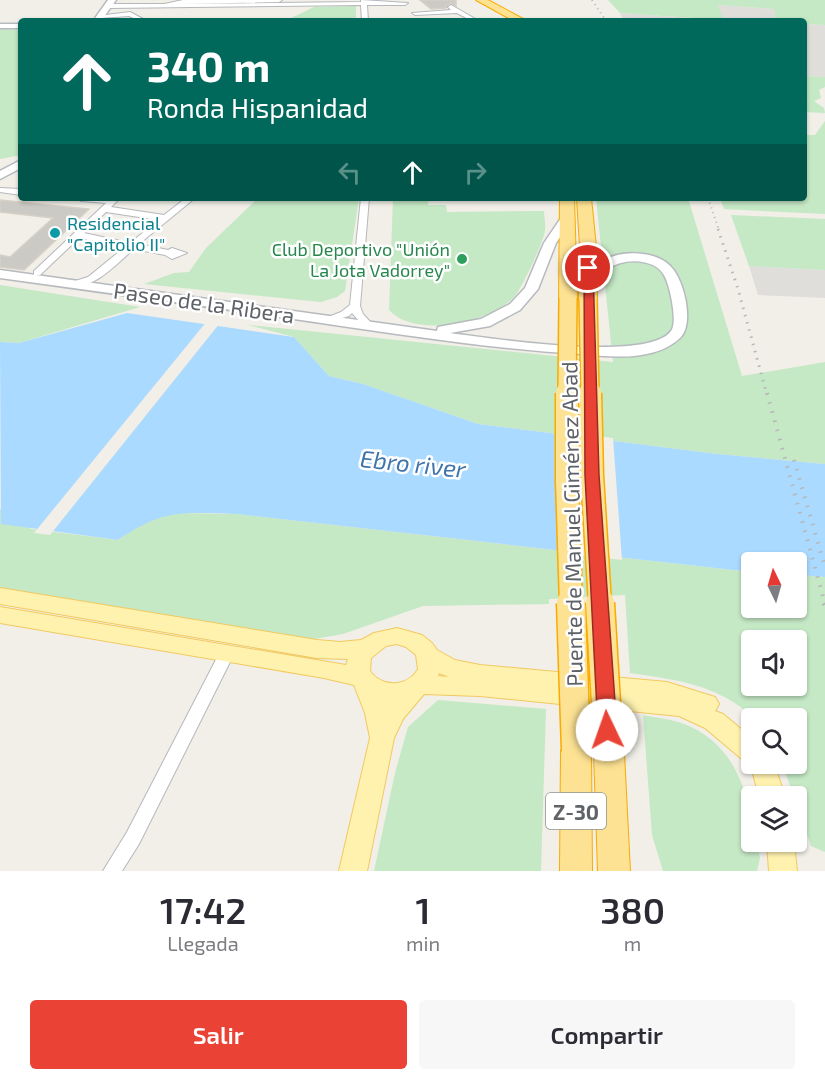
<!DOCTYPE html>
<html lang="es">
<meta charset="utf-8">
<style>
body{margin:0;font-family:"Exo 2",sans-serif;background:#f7f7f7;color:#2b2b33;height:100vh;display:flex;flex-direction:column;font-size:22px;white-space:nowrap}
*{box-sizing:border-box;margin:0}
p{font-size:20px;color:#7c7c81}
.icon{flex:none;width:33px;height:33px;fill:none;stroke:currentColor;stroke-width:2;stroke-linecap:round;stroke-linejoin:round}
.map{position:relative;height:871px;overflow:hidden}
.sheet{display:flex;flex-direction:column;background:#fff;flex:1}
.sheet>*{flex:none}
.hud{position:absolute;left:18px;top:18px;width:789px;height:183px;border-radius:6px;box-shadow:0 2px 4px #0004;background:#00695c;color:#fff;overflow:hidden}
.needle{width:39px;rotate:355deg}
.buttons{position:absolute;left:741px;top:552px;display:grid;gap:12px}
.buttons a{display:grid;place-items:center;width:66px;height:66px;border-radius:6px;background:#fff;box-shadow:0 2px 4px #0004;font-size:30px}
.pin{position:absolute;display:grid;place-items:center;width:51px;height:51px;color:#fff;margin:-26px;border:3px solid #fff;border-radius:50%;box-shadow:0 2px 6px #0007}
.me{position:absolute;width:66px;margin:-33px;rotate:357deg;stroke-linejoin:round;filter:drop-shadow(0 0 4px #0008)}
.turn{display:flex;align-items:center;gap:21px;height:126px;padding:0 30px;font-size:27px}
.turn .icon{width:78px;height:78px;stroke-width:2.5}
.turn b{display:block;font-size:42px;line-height:51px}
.lanes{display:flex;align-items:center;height:57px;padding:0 30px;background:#0003;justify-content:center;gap:30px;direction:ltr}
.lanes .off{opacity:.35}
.eta{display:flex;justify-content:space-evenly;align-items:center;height:102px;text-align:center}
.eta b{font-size:36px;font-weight:600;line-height:42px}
.cta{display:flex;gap:12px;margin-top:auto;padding:12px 30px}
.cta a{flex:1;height:69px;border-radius:6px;background:#ea4335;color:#fff;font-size:24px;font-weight:600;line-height:69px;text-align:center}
.cta a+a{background:#f7f7f7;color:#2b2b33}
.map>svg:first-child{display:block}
</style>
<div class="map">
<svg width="825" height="871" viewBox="0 0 825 871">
<rect width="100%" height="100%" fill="#f1efe8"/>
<!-- industrial -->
<g fill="#e0deda">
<path d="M717 5 774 9 776 21H624L620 13 722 20Z"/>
<path d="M804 24 825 25V77L804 76Z"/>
<path d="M749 266 825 270V298L758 295Z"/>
</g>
<!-- green -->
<g fill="#c5e8c5" fill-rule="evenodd">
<path d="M608 0H825V25L804 24V21H776L774 9 718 5 723 20 620 13Z"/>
<path d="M356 6V21H285L314 7Z"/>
<path d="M0 29 21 30V155L0 159Z"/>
<path d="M804 76 825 77V87L819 90 821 98 814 101 824 108 825 113 804 112Z"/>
<path d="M825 121V214L724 209 720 198H804V135H815Z"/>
<path d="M258 198H359L345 291 337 297 321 302 144 284 174 273 189 272 206 248Z"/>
<path d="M393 198H429L428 205H446L447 212 544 211C544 217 546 224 545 230 545 239 521 290 514 297 490 323 415 339 389 310Z"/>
<path d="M596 198H688L742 376 825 362V464L717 454 478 424 363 384 329 376 294 337 248 325 613 362Z"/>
<path d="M731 215 825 219V270L749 266Z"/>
<path d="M0 285 140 307 19 343 0 342Z"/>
<path d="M0 509 31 529 118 540 143 523 174 513 236 514 751 572 752 608H796L797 575 825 577V852L811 846 797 804 796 796H794L782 764H796V718H754C717 684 677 680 630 673L625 595 549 599V604L423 606 343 634 309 640 0 588ZM752 640H796V686H752Z"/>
<path d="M438 700 546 709 541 871H374L395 773 408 727Z"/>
<path d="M643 715C656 718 672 719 684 724 733 742 752 794 752 842H757L760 858 757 871H663L652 835Z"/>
</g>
<!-- water -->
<path fill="#aadaff" d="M127 313 294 337 329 376 363 384 478 424 717 454 825 464V577L797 575 796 562H752L751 572 236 514C182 513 165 508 118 540L1 524 0 342 19 343Z"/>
<!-- pier -->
<g fill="#f1efe8">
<path d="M207 321 220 323 50 535 34 533Z"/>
<path d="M558 431 613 438 622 560 559 553Z"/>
</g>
<!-- building -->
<g fill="#cccac5" stroke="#d6d1c6" stroke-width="1.5">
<path d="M420 0H456V6L450 3 446 8 431 9Z"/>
<path d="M0 200 89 209 24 270 0 267V255L10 257 53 218 0 212Z"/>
</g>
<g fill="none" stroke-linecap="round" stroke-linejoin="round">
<defs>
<g id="street">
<path d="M183 0H282L279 2 179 4 361 2V0L408 3 405 5H367L368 21H362L361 5 108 8 105 6 108 4H164Z"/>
<path d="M451 5 479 21H472L457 13 415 15 412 13 451 10 448 7Z"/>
<path d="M130 12 147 21H140L129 16 101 18 98 16Z"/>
<path d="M0 188 21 189V195L0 192Z"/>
<path d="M77 198H120L111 207 164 215 186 198H195L139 244 168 250 172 248 187 253 172 259 165 255 134 249C117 263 95 289 72 286V282L88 277 125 247 79 238 40 275H34V271L106 203 81 201ZM106 212 159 220 130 243 84 233Z"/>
<path d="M361 198H369L360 306 363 314 374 326 369 329 365 328 352 313 349 316 328 322 323 319 341 312 350 305Z"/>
<path d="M227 646 232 648 235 652 139 844 122 871H103L127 832 222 648Z"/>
</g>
<g id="secondary">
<path d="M108 0H116L101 21H93Z"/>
<rect x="0" y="24" width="21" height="4"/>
<path d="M21 160V168L0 179V171Z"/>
<path d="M567 214 573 218 556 243 538 289 520 310 490 326 450 333C489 338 648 363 671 331 678 322 670 287 665 277 657 258 623 257 608 269 602 275 598 285 593 292L588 293 581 289C587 281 592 270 600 263 616 250 652 250 668 264 684 276 695 324 680 338 654 362 611 357 580 354 481 348 385 332 287 318 192 304 96 291 0 278V270L437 331 438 327 481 319 510 304 525 288 544 243 563 215Z"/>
</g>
<g id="primary">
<path d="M0 588 317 640 340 642 361 640 374 633 397 628 422 635 432 643 437 650 455 660 480 665 667 682 715 697 719 704 715 711 723 714 752 738V764H774L785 796H759L750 763 743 760 705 728 679 716 480 696 424 694 403 719 394 738 367 871H339L370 738 365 713 354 685 324 678 0 623V607L346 665 348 659 317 658 0 604ZM397 644 406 647 416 655 418 669C408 687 382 688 370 671L371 658 386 646ZM439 673 449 677 438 676Z"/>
<path d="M767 842H794L797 871H769Z"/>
</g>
<g id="highway">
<path d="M476 0H488L527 21H514Z"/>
<path d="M560 198H574L577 298 574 302H562L559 298Z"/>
<path d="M577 198H591L596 247 597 299 594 303H582L579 299 580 247Z"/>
<path d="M576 739 586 742 591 751 592 871H560L561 751 566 742Z"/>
<path d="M609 741 619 744 624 753 630 871H598L594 753 599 744Z"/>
</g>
</defs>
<!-- street casing -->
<use href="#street" stroke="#b5b8bc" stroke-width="2"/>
<!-- secondary casing -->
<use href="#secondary" stroke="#b6babf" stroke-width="3"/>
<!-- primary casing -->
<use href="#primary" stroke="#f2c960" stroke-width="2"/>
<!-- highway casing -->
<use href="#highway" stroke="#f9ab00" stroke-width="2"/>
<!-- street -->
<use href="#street" fill="#fff" fill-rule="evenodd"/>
<!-- secondary -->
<use href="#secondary" fill="#fff" fill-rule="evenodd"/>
<!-- primary -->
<use href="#primary" fill="#fff2af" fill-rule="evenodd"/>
<!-- highway -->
<use href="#highway" fill="#fde293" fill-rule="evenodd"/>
<!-- rail-far3 -->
<g stroke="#b6b7b8" stroke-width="2" stroke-dasharray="1 4" stroke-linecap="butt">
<path d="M592 0 606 21"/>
<path d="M708 198 719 230"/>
</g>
<!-- rail-far2 -->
<path stroke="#b6b7b8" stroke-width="3" stroke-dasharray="1.5 6" stroke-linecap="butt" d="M718 229 738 289 767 395"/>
<!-- rail-far1 -->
<g stroke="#b6b7b8" stroke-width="4" stroke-dasharray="1.5 8" stroke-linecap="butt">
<path d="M767 393 825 604"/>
<path d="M794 460 825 567"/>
</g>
<!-- rail -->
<path stroke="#b6b7b8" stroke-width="5" stroke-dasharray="2 10" stroke-linecap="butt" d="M824 603 825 605"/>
<defs>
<g id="highway-bridge-far2">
<path d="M588 299 590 395"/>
<path d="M567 395 568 298"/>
</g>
<g id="highway-bridge-far1">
<path d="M567 393V481L571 604"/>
<path d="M590 393 592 475 600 604"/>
</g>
<g id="highway-bridge">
<path d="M571 603 576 751"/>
<path d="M600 603 609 753"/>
</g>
</defs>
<!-- highway-bridge-far2 casing -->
<use href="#highway-bridge-far2" stroke="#f9ab00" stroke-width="20" stroke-linecap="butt"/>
<!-- highway-bridge-far1 casing -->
<use href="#highway-bridge-far1" stroke="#f9ab00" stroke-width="25" stroke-linecap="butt"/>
<!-- highway-bridge casing -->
<use href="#highway-bridge" stroke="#f9ab00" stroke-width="31" stroke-linecap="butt"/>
<!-- highway-bridge-far2 -->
<use href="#highway-bridge-far2" stroke="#fde293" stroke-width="17"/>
<!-- highway-bridge-far1 -->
<use href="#highway-bridge-far1" stroke="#fde293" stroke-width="22"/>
<!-- highway-bridge -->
<use href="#highway-bridge" stroke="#fde293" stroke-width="28"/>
</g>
<!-- route -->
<path fill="#ea4335" stroke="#982c22" stroke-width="1.5" d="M584 265H588L593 268 599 475 617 730 614 736 607 738 601 736 598 730 585 475Z"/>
<!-- markers -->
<circle fill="#0f9aa8" stroke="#fff" stroke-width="2" cx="55" cy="233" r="6"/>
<circle fill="#2e9e5b" stroke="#fff" stroke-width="2" cx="462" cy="259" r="6"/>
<g text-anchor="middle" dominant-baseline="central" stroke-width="5" stroke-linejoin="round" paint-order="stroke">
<!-- far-culture labels -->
<g font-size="18" fill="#0d838f" stroke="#fff" text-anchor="start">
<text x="67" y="223">Residencial<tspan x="67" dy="21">"Capitolio II"</tspan></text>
</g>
<!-- far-leisure labels -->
<g font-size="18" fill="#27864d" stroke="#fff" text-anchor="end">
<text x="450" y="249">Club Deportivo "Unión<tspan x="450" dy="21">La Jota Vadorrey"</tspan></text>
</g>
<!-- shield labels -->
<rect fill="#fff" stroke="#8f9295" stroke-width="1.5" x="546" y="793" width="60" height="36" rx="4.5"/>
<g font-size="21" font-weight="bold" fill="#5f6368">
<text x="576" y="811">Z-30</text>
</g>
<!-- street labels -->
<g font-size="22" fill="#5f6368" stroke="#fff">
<text transform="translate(204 302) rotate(8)">Paseo de la Ribera</text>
<text transform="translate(571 524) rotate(-91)">Puente de Manuel Giménez Abad</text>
</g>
<!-- water labels -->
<g font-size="24" font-style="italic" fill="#4174aa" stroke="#fff">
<text transform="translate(413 463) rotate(6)">Ebro river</text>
</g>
</g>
</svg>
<div class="buttons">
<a><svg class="needle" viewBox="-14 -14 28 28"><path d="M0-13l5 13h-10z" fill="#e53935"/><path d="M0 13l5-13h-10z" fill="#7c7c81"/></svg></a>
<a><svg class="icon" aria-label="sound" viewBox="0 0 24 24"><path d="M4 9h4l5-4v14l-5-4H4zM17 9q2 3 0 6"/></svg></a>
<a><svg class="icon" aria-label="search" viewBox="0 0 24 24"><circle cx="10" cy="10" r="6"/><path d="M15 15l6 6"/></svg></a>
<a><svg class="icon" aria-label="layers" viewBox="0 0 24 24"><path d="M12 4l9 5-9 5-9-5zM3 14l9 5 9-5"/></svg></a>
</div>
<div class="pin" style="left:588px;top:268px;background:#d93025"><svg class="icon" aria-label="arrive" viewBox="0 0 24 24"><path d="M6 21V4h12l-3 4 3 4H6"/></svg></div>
<svg class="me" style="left:607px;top:730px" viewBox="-20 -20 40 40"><circle r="19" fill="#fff"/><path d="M0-13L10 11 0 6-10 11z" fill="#ea4335"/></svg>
<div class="hud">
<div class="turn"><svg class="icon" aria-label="ahead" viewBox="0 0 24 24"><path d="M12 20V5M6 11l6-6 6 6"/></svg><div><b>340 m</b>Ronda Hispanidad</div></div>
<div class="lanes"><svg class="icon off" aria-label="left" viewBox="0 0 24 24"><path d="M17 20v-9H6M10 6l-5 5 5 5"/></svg><svg class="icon" aria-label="ahead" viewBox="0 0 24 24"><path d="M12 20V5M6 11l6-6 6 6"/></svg><svg class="icon off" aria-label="right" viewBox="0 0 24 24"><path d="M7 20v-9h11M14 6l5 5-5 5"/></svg></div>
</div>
</div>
<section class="sheet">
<div class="eta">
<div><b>17:42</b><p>Llegada</p></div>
<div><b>1</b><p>min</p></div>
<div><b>380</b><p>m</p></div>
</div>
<div class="cta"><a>Salir</a><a>Compartir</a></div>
</section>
